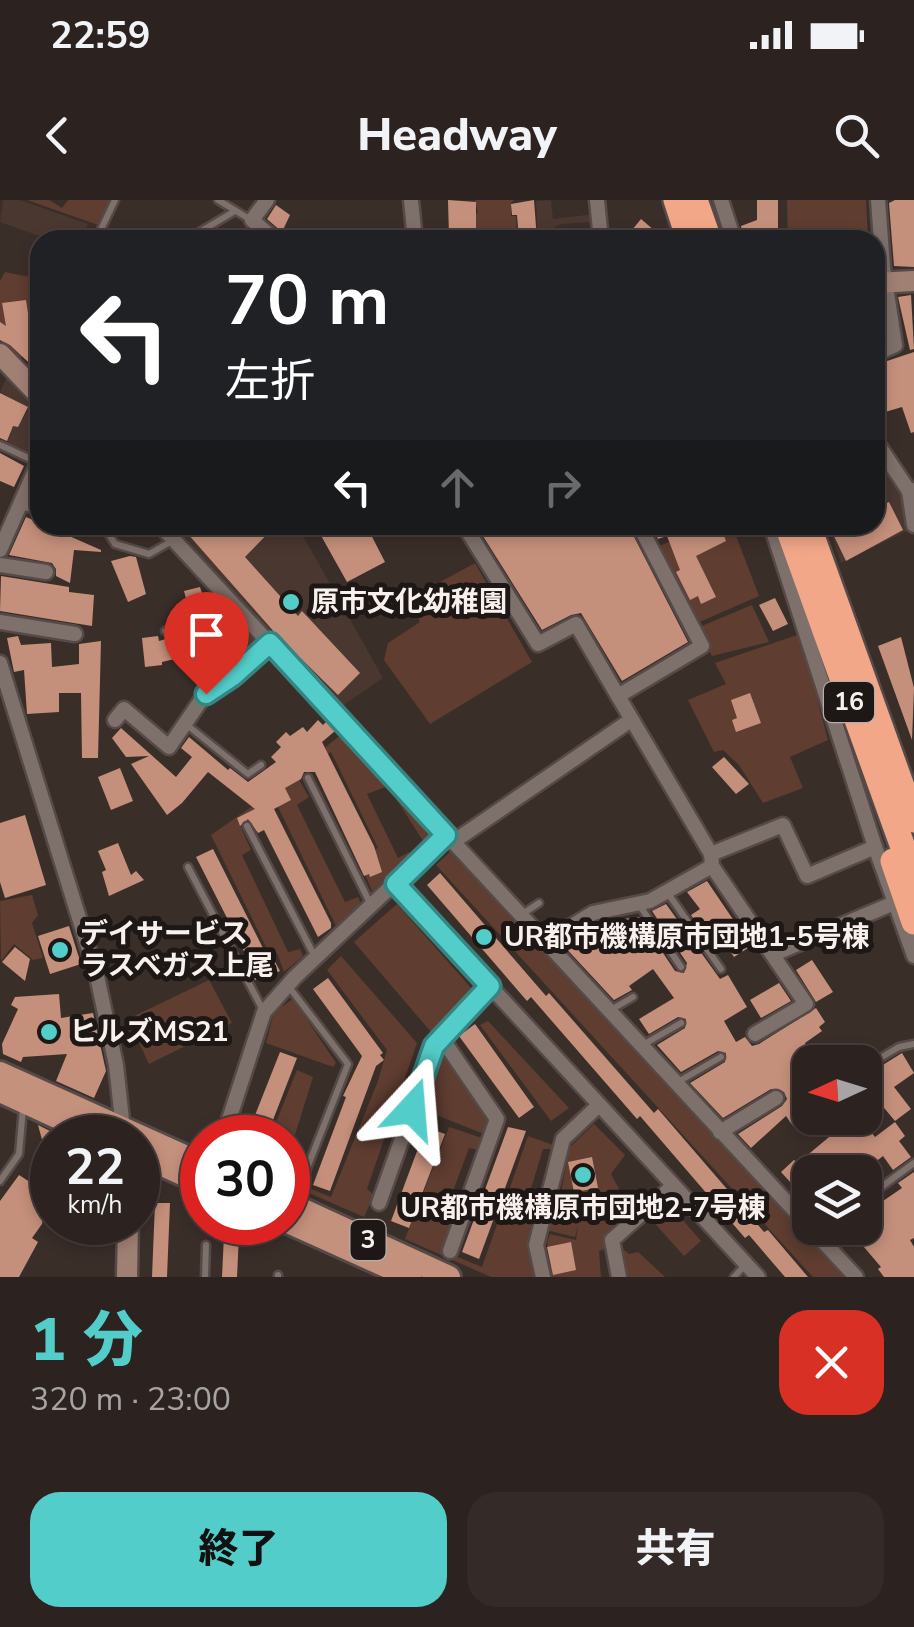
<!DOCTYPE html>
<html lang="ja">
<meta charset="utf-8">
<style>
body{margin:0;font-family:"Nunito Sans","Noto Sans JP",sans-serif;background:#342a28;color:#f1f3f6;height:100vh;display:flex;flex-direction:column;font-size:38px;white-space:nowrap}
*{box-sizing:border-box;margin:0}
p{font-size:32px;color:#a6a4a4}
.icon{flex:none;width:55px;height:55px;fill:none;stroke:currentColor;stroke-width:2;stroke-linecap:round;stroke-linejoin:round}
.map{position:relative;height:1077px;overflow:hidden}
.drawer{display:flex;flex-direction:column;background:#2c221f;flex:1}
.drawer>*{flex:none}
.hud{position:absolute;left:30px;top:30px;width:855px;height:305px;border-radius:30px;box-shadow:0 5px 15px #0003,0 0 0 2px #483f3d;background:#202124;color:#fff;overflow:hidden}
.needle{width:65px;rotate:266deg}
.fabs{position:absolute;left:792px;top:845px;display:grid;gap:20px}
.fabs a{display:grid;place-items:center;width:90px;height:90px;border-radius:20px;background:#2c221f;box-shadow:0 5px 15px #0003,0 0 0 2px #483f3d;font-size:50px}
.speed{position:absolute;left:30px;top:915px;display:flex;gap:20px;font-size:50px;font-weight:700;text-align:center}
.speed>*{display:grid;place-content:center;width:130px;height:130px;border-radius:50%;background:#2c221f;box-shadow:0 5px 15px #0003,0 0 0 2px #483f3d;line-height:1}
.speed small{font-size:25px;font-weight:400}
.speed .limit{border:15px solid #d22;background:#fff;color:#111}
.pin{position:absolute;display:grid;place-items:center;width:85px;height:85px;color:#fff;margin:-102px -42px;border-radius:50% 50% 50% 0;rotate:-45deg;box-shadow:0 0 10px #0007}
.pin .icon{rotate:45deg}
.me{position:absolute;width:110px;margin:-55px;rotate:19deg;stroke-linejoin:round;filter:drop-shadow(0 0 8px #0008)}
.turn{display:flex;align-items:center;gap:35px;height:210px;padding:0 30px;font-size:45px}
.turn .icon{width:130px;height:130px;stroke-width:2.5}
.turn b{display:block;font-size:70px;line-height:85px}
.lanes{display:flex;align-items:center;height:95px;padding:0 30px;background:#0003;justify-content:center;gap:50px;direction:ltr}
.lanes .off{opacity:.35}
.round{display:grid;place-items:center;flex:none;width:105px;height:105px;border-radius:30px;background:#342a28}
.headline{display:flex;align-items:center;justify-content:space-between;height:170px;padding:0 30px}
h1{font-size:60px;font-weight:800;line-height:75px;color:#53cdc9}
.cta{display:flex;gap:20px;margin-top:auto;padding:20px 30px}
.cta a{flex:1;height:115px;border-radius:30px;background:#53cdc9;color:#111;font-size:40px;font-weight:800;line-height:115px;text-align:center}
.cta a+a{background:#342a28;color:#f1f3f6}
.status{display:flex;justify-content:space-between;align-items:center;height:70px;padding:0 50px;background:#2c221f;direction:ltr}
.status svg{height:28px;fill:currentColor}
header{display:flex;justify-content:space-between;align-items:center;height:130px;padding:0 30px;background:#2c221f;font-size:45px;font-weight:800}
.map>svg:first-child{display:block}
</style>
<div class="status"><b>22:59</b><svg viewBox="0 0 49 12"><path d="M0 12V9h3v3zM5 12V6h3v6zM10 12V3h3v9zM15 12V0h3v12zM26 1h20v11H26zM47 4h2v5h-2z"/></svg></div>
<header><svg class="icon" aria-label="back" viewBox="0 0 24 24"><path d="M15 5l-7 7 7 7"/></svg>Headway<svg class="icon" aria-label="search" viewBox="0 0 24 24"><circle cx="10" cy="10" r="6"/><path d="M15 15l6 6"/></svg></header>
<div class="map">
<svg width="914" height="1077" viewBox="0 0 914 1077">
<rect width="100%" height="100%" fill="#3a2e29"/>
<!-- built -->
<g fill="#493730">
<path d="M3 0H20L88 24 83 36 92 40H51L0 22Z"/>
<path d="M551 0 553 19 594 14V22L561 24 553 28 548 40H538L536 1Z"/>
<path d="M7 176 40 208V237L32 255 6 244 11 233 0 228V208L23 219 29 208 0 192Z"/>
<path d="M890 274 902 294 907 331 841 363 828 325H875V282Z"/>
<path d="M174 325H297L383 478 338 509Z"/>
</g>
<!-- green -->
<g fill="#5f3d30">
<path d="M27 0H49L62 8 68 0H110L98 25Z"/>
<path d="M475 0H514L511 3V16H516L517 40 499 37 497 40 477 34V28L470 29 475 14 478 13Z"/>
<path d="M787 0H866L868 40H788Z"/>
<path d="M5 72 40 79V136L21 158 0 140V81Z"/>
<path d="M711 325H732L759 396 695 424 654 348Z"/>
<path d="M475 363 532 462 430 524 384 460 388 443 420 422 409 399Z"/>
<path d="M752 405 769 442 712 456 697 428Z"/>
<path d="M244 426 259 440V446L208 487 205 483 213 478 205 459 210 457 213 463 226 455 219 440Z"/>
<path d="M800 434 828 540 790 557 803 588 763 603 739 565 723 550 714 552 688 500 726 484 715 463Z"/>
<path d="M342 534 435 633 425 644 388 586 367 594 398 658 409 652 412 657 372 691 358 658 378 648 331 552 309 564 298 578 309 597 297 605 345 702 358 697 361 704 336 726 277 605 240 625 251 650 242 655 288 752 300 749 303 756 284 772 277 753 270 755 211 635 286 583 302 566Z"/>
<path d="M450 652 849 1077H813L436 665Z"/>
<path d="M32 695 38 715 32 723 43 758 33 760 14 744 1 761 0 701Z"/>
<path d="M397 704 472 789 431 832 354 742Z"/>
<path d="M341 756 417 843 367 989 374 995 364 1017 288 984V938L270 937 297 870 313 877 290 951 298 957 289 980 331 997 378 881 387 850 327 770Z"/>
<path d="M209 780 232 823 149 864 128 819Z"/>
<path d="M293 799 336 863 333 867 266 843 274 812Z"/>
<path d="M488 821 569 908 551 921 480 825Z"/>
<path d="M446 852 489 919 484 934 421 909 438 855Z"/>
<path d="M594 924 625 955 611 974 626 1002 611 1018 616 1028 604 1040 605 1049 599 1051 601 1077H552L547 1042 550 1034 576 1040 578 1025 575 1037 546 1030 549 1017 578 1023V1015L558 1010 569 948Z"/>
<path d="M449 927 482 938 479 950 469 948 446 1010 456 1013 443 1051 482 1067 528 936 553 945 552 949H543L523 1015 533 1017 528 1043 537 1077H491L405 1039Z"/>
<path d="M667 1002 701 1041 684 1056 649 1017Z"/>
<path d="M623 1049 629 1054 638 1052 665 1077H628Z"/>
</g>
<!-- building -->
<g fill="#c5907b">
<path d="M448 0 476 2V38L449 36Z"/>
<path d="M534 0 537 40H519L517 15H512L511 4Z"/>
<path d="M757 0H778V40H744L741 26 757 20Z"/>
<path d="M895 0H914V67L894 66 889 3Z"/>
<path d="M276 5 290 15 282 32 267 19Z"/>
<path d="M641 19 655 31 648 40H624Z"/>
<path d="M911 95 914 149 910 150 898 97Z"/>
<path d="M26 100 33 147 40 152V173L10 145 0 140V122L6 126 2 103Z"/>
<path d="M914 152V232L911 233 902 207 875 215V165Z"/>
<path d="M0 193 28 207 18 227 13 226 7 241 0 238Z"/>
<path d="M0 253 24 266 14 287 0 281Z"/>
<path d="M889 302 903 330 846 361 832 332 845 325H875V309Z"/>
<path d="M26 317 101 350V352L74 350 70 383 56 376V369L52 363 9 355Z"/>
<path d="M196 325H276L245 357 298 416 302 411 360 473 338 495 276 434 187 333Z"/>
<path d="M315 325H366L385 362 347 382Z"/>
<path d="M476 325H628L688 442 622 481 581 413 571 415 542 430Z"/>
<path d="M651 325H720L726 341 696 356 716 397 701 404 698 396 690 400 676 372 680 370 667 336 658 339Z"/>
<path d="M130 356 136 357 146 394 128 402 111 361Z"/>
<path d="M1 376 69 387V392L94 395 92 426 0 411Z"/>
<path d="M200 387 207 408 190 414 184 391Z"/>
<path d="M775 398 788 424 773 431 759 405Z"/>
<path d="M228 414 235 429 215 438 224 455 204 463 211 477 199 483 183 457 162 462V465L145 467 142 438 158 436 159 441 187 433 186 430Z"/>
<path d="M18 436 21 445 51 443 52 467 79 464V444L101 441 98 558H82L81 493H59V512L27 514 24 470 14 472 7 438Z"/>
<path d="M901 437 914 488 912 540 878 446Z"/>
<path d="M750 493 761 523 736 532 732 520 737 518 731 500Z"/>
<path d="M318 520 323 525 327 521 335 531 322 542 374 646 382 672 370 677 369 674 364 676 315 572H304L301 579 285 588 291 600 274 609 331 723V728L318 737 264 630 258 633 248 619 240 626 237 618 255 609 208 572 182 603 167 615 131 564 149 556 126 557 112 538 121 528 176 577 192 557 181 548 189 537 228 570 230 568 248 582 276 562 271 557 281 547 276 542 286 532 290 536 303 527 307 532Z"/>
<path d="M724 557 749 584 736 594 712 567Z"/>
<path d="M120 568 133 601 111 610 98 577Z"/>
<path d="M25 615 46 685 5 698 0 682V623Z"/>
<path d="M118 643 131 675 136 671 144 680 109 696 102 672 106 670 98 651Z"/>
<path d="M213 649 269 760 273 758 280 771 265 778 264 776 255 780 250 770 253 769 196 657Z"/>
<path d="M440 673 546 796 549 793 654 913 658 909 764 1032 768 1030 808 1077H785L749 1035 745 1038 640 916 637 919 531 797 527 801 427 685Z"/>
<path d="M707 681 751 746 734 757 722 739 713 746 691 715 700 709 687 692Z"/>
<path d="M666 704 720 779 728 775 747 807 724 821 736 842 745 837 752 846 759 844 816 808 825 822 819 827 822 831 805 843 810 860V914L793 926 786 916 751 948 738 934 782 906 787 899 784 892 771 889 723 918 690 883 725 862 726 853 718 851 681 872 657 845 685 828 686 819 678 817 649 834 639 819 674 798 653 769 629 786 632 790 614 800 562 744 608 721 639 717 675 771 684 773 687 763 652 711Z"/>
<path d="M69 726 81 764 50 774 38 736Z"/>
<path d="M15 747 30 759 25 781 2 762Z"/>
<path d="M812 760 833 792 816 802 796 770Z"/>
<path d="M328 778 383 853 380 855 384 860 376 866 330 991 313 985 346 897 343 896 362 856 313 789Z"/>
<path d="M779 783 791 801 761 818 750 800Z"/>
<path d="M59 794 61 818 93 813 106 871 94 898 56 881 67 854 23 857 21 862 3 854 2 844 18 809 11 805 15 797Z"/>
<path d="M475 824 534 907 519 918 459 836Z"/>
<path d="M280 852 297 858 266 938H246Z"/>
<path d="M902 853 914 873 894 887 911 909 895 921 865 885V876Z"/>
<path d="M834 918H860L875 937 895 922 905 936 899 941 911 957 893 970 883 956 863 972H810V1004L781 972 794 960 798 963 841 927Z"/>
<path d="M38 925 52 932V964L49 965Z"/>
<path d="M426 927 445 934 409 1028 391 1021Z"/>
<path d="M508 927 526 931 479 1059 462 1052Z"/>
<path d="M592 957 598 988 574 992 568 962Z"/>
<path d="M914 972V1038L910 1040 914 1047V1077H884L878 1069 881 1067 858 1040 852 1046 843 1039 840 1042 828 1028H865V1013L872 1008 882 1010 883 1001 902 988 898 983Z"/>
<path d="M19 975 47 993 42 1024 32 1038 38 1042 19 1077H0V1001Z"/>
<path d="M155 1003H170L167 1077H152Z"/>
<path d="M79 1022H99L100 1040 81 1041Z"/>
<path d="M224 1035H239L237 1077H222Z"/>
<path d="M571 1042 576 1070 553 1075 547 1047Z"/>
</g>
<g fill="none" stroke-linecap="round" stroke-linejoin="round">
<defs>
<g id="lane">
<path d="M218 0 251 20"/>
<path d="M96 40 115 0"/>
<path d="M186 40 235 11"/>
<path d="M0 245 37 262"/>
<path d="M21 306 40 311"/>
<path d="M93 325 105 328 115 344 149 354 172 341"/>
<path d="M165 431 233 405"/>
<path d="M187 525 248 574 261 565"/>
<path d="M308 578 371 705"/>
<path d="M247 626 315 757"/>
<path d="M188 667 264 812"/>
<path d="M667 692 721 769"/>
<path d="M640 706 681 767"/>
<path d="M521 715 539 703"/>
<path d="M289 787 348 864 302 981"/>
<path d="M609 811 633 797"/>
<path d="M641 846 681 823"/>
<path d="M865 867 899 847 914 844"/>
<path d="M676 883 721 857"/>
<path d="M0 981 19 954 23 908"/>
<path d="M865 988 869 984"/>
<path d="M878 1005 869 996 914 963"/>
<path d="M205 1077 206 1045"/>
<path d="M278 1077V1075"/>
<path d="M734 1077 746 1064"/>
</g>
<g id="street">
<path d="M267 0 252 20 275 40"/>
<path d="M411 0 415 40"/>
<path d="M597 0 601 40"/>
<path d="M721 0 734 40"/>
<path d="M875 154 895 145 883 67 878 0"/>
<path d="M875 240 909 291 914 290"/>
<path d="M909 291 914 325"/>
<path d="M160 325 856 1077"/>
<path d="M464 325 538 444 576 424 618 496"/>
<path d="M639 325 702 446 618 496 711 654 712 666 806 804 755 834"/>
<path d="M771 325 875 647 914 756"/>
<path d="M0 350 40 259"/>
<path d="M0 365 46 372"/>
<path d="M0 422 75 434"/>
<path d="M0 463 97 776 116 865 123 929"/>
<path d="M115 520 124 509 169 547 206 493 233 476 270 443"/>
<path d="M453 642 631 520"/>
<path d="M711 654 783 625 807 676 875 647"/>
<path d="M396 684 758 1077"/>
<path d="M544 743 593 713 650 701 712 666"/>
<path d="M774 754 894 703"/>
<path d="M441 837 497 919 450 1051"/>
<path d="M720 932 776 898"/>
<path d="M223 938 264 812 295 777 446 635"/>
<path d="M379 1003 435 846 490 786"/>
<path d="M543 1077 536 1045 563 939 599 905"/>
<path d="M619 1077 612 1040 673 986"/>
</g>
<g id="secondary">
<path d="M875 83 914 81"/>
<path d="M0 154 40 196"/>
<path d="M127 1077 128 1022"/>
</g>
<g id="primary">
<path d="M0 873 202 964"/>
<path d="M0 891 102 938"/>
<path d="M138 954 202 983"/>
<path d="M288 1003 449 1077"/>
<path d="M288 1022 410 1077"/>
</g>
<g id="highway">
<path d="M676 0 689 40"/>
<path d="M695 0 709 40"/>
<path d="M787 325 914 678"/>
<path d="M808 325 914 620"/>
<path d="M893 661 914 722"/>
</g>
</defs>
<!-- lane casing -->
<use href="#lane" stroke="#554a47" stroke-width="11"/>
<!-- street casing -->
<use href="#street" stroke="#554a47" stroke-width="19"/>
<!-- secondary casing -->
<use href="#secondary" stroke="#554a47" stroke-width="25"/>
<!-- primary casing -->
<use href="#primary" stroke="#554a47" stroke-width="28"/>
<!-- highway casing -->
<use href="#highway" stroke="#554a47" stroke-width="30"/>
<!-- lane -->
<use href="#lane" stroke="#7e706b" stroke-width="6"/>
<!-- street -->
<use href="#street" stroke="#7e706b" stroke-width="14"/>
<!-- secondary -->
<use href="#secondary" stroke="#a18074" stroke-width="20"/>
<!-- primary -->
<use href="#primary" stroke="#c4917d" stroke-width="22"/>
<!-- highway -->
<use href="#highway" stroke="#f2a789" stroke-width="25"/>
</g>
<g fill="none" stroke-linecap="round" stroke-linejoin="round">
<defs>
<path id="route" d="M206 494 233 476 270 443 446 635 396 684 490 786 434 846 412 909"/>
</defs>
<!-- route casing -->
<use href="#route" stroke="#368583" stroke-width="25"/>
<!-- route -->
<use href="#route" stroke="#53cdc9" stroke-width="18"/>
</g>
<!-- markers -->
<g fill="#53cdc9" stroke="#1d1715" stroke-width="4">
<circle cx="291" cy="402" r="10"/>
<circle cx="484" cy="737" r="10"/>
<circle cx="60" cy="750" r="10"/>
<circle cx="49" cy="832" r="10"/>
<circle cx="583" cy="975" r="10"/>
</g>
<g text-anchor="middle" dominant-baseline="central" stroke-width="10" stroke-linejoin="round" paint-order="stroke">
<!-- shield labels -->
<g fill="#1d1715" stroke="#b6afac" stroke-width="2.5">
<rect x="824" y="482" width="50" height="40" rx="8"/>
<rect x="350.5" y="1020" width="35" height="40" rx="8"/>
</g>
<g font-size="25" font-weight="bold" fill="#f8f0ed">
<text x="849" y="502">16</text>
<text x="368" y="1040">3</text>
</g>
<!-- poi labels -->
<g font-size="28" font-weight="bold" fill="#f8f0ed" stroke="#1d1715" text-anchor="start">
<text x="311" y="402">原市文化幼稚園</text>
<text x="80" y="734">デイサービス<tspan x="80" dy="32">ラスベガス上尾</tspan></text>
<text x="504" y="737">UR都市機構原市団地1-5号棟</text>
<text x="69" y="832">ヒルズMS21</text>
<text x="583" y="1008" text-anchor="middle">UR都市機構原市団地2-7号棟</text>
</g>
</g>
</svg>
<div class="fabs">
<a><svg class="needle" viewBox="-14 -14 28 28"><path d="M0-13l5 13h-10z" fill="#e53935"/><path d="M0 13l5-13h-10z" fill="#a6a4a4"/></svg></a>
<a><svg class="icon" aria-label="layers" viewBox="0 0 24 24"><path d="M12 4l9 5-9 5-9-5zM3 14l9 5 9-5"/></svg></a>
</div>
<div class="speed"><div>22<small>km/h</small></div><div class="limit">30</div></div>
<div class="pin" style="left:206px;top:494px;background:#d93025"><svg class="icon" aria-label="arrive" viewBox="0 0 24 24"><path d="M6 21V4h12l-3 4 3 4H6"/></svg></div>
<svg class="me" style="left:412px;top:909px" viewBox="-20 -20 40 40"><path d="M0-17L14 15 0 8-14 15z" fill="#53cdc9" stroke="#fff" stroke-width="4"/></svg>
<div class="hud">
<div class="turn"><svg class="icon" aria-label="left" viewBox="0 0 24 24"><path d="M17 20v-9H6M10 6l-5 5 5 5"/></svg><div><b>70 m</b>左折</div></div>
<div class="lanes"><svg class="icon" aria-label="left" viewBox="0 0 24 24"><path d="M17 20v-9H6M10 6l-5 5 5 5"/></svg><svg class="icon off" aria-label="ahead" viewBox="0 0 24 24"><path d="M12 20V5M6 11l6-6 6 6"/></svg><svg class="icon off" aria-label="right" viewBox="0 0 24 24"><path d="M7 20v-9h11M14 6l5 5-5 5"/></svg></div>
</div>
</div>
<section class="drawer">
<div class="headline"><div><h1>1 分</h1><p>320 m · 23:00</p></div><a class="round" style="background:#d93025;color:#fff"><svg class="icon" aria-label="close" viewBox="0 0 24 24"><path d="M6 6l12 12M18 6L6 18"/></svg></a></div>
<div class="cta"><a>終了</a><a>共有</a></div>
</section>
